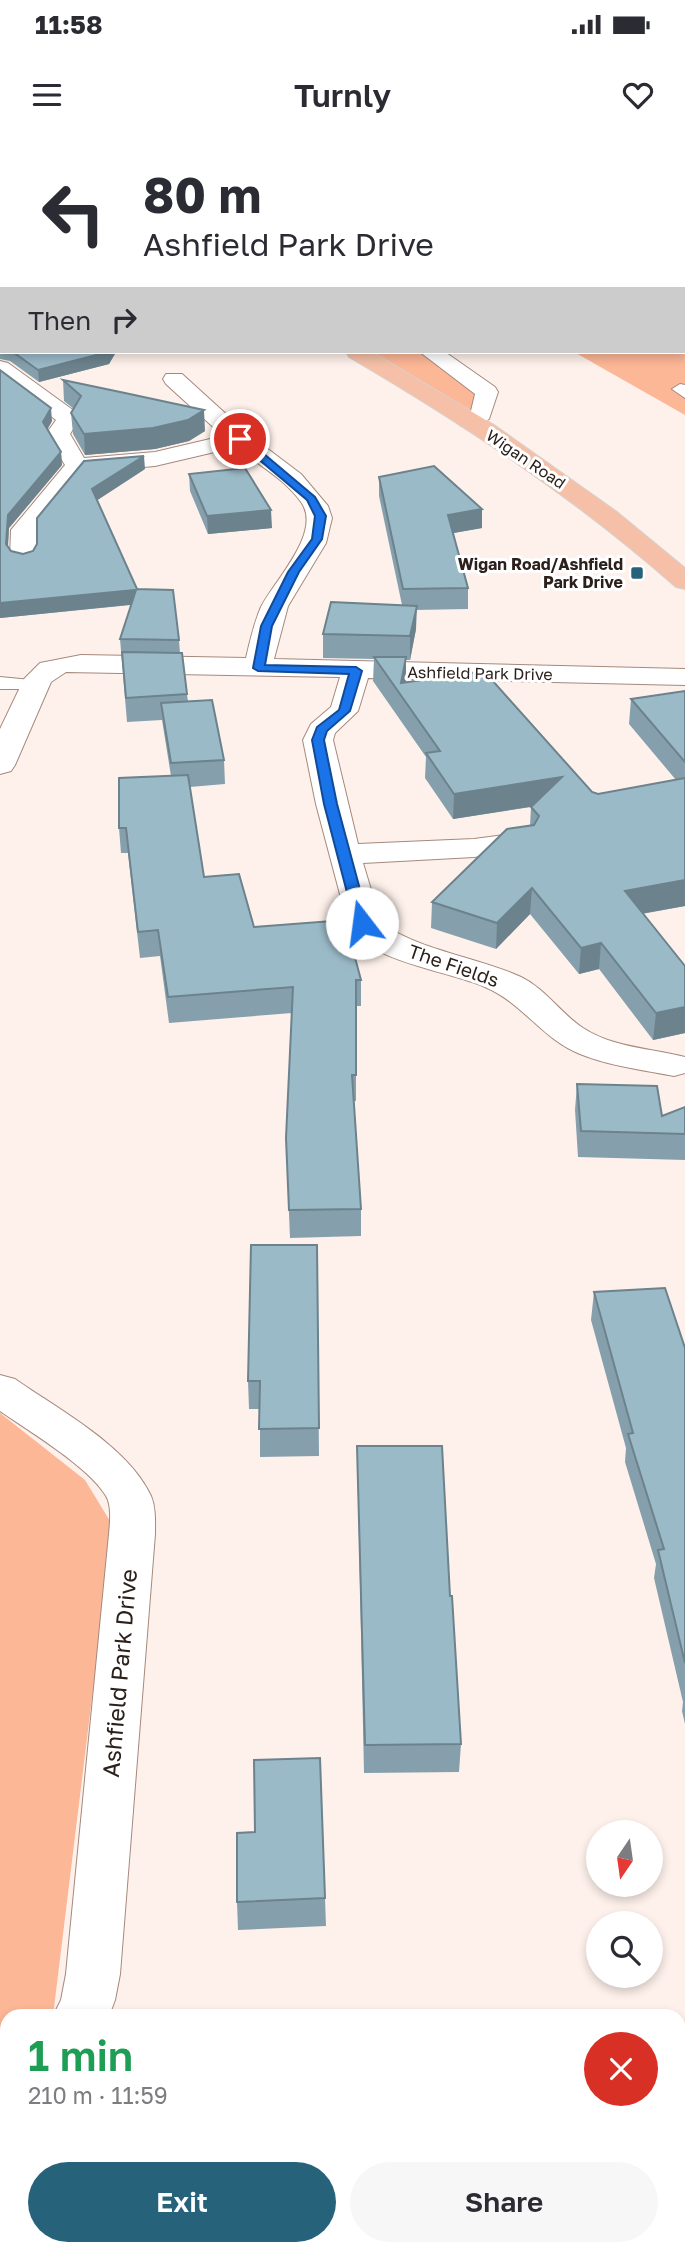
<!DOCTYPE html>
<meta charset="utf-8">
<style>
body{margin:0;font-family:"Golos Text",sans-serif;background:#f7f7f7;color:#2b2b33;height:100vh;display:flex;flex-direction:column;font-size:26px;white-space:nowrap}
*{box-sizing:border-box;margin:0}
p{font-size:23px;color:#7c7c81}
.icon{flex:none;width:38px;height:38px;fill:none;stroke:currentColor;stroke-width:2;stroke-linecap:round;stroke-linejoin:round}
.map{position:relative;flex:1;overflow:hidden}
.side{position:absolute;left:0px;top:1869px;width:686px;height:247px;display:flex;flex-direction:column;background:#fff;border-radius:21px 21px 0 0;box-shadow:0 4px 10px #0003}
.side>*{flex:none}
.banner{position:absolute;left:0px;top:0px;width:686px;height:214px;box-shadow:0 4px 10px #0003;background:#fff;color:#2b2b33;overflow:hidden}
.needle{width:46px;rotate:193deg}
.fabs{position:absolute;left:586px;top:1680px;display:grid;gap:14px}
.fabs a{display:grid;place-items:center;width:77px;height:77px;border-radius:50%;background:#fff;box-shadow:0 4px 10px #0003;font-size:35px}
.pin{position:absolute;display:grid;place-items:center;width:60px;height:60px;color:#fff;margin:-30px;border:4px solid #fff;border-radius:50%;box-shadow:0 2px 7px #0007}
.me{position:absolute;width:77px;margin:-38px;rotate:345deg;stroke-linejoin:round;filter:drop-shadow(0 0 5px #0008)}
.turn{display:flex;align-items:center;gap:24px;height:147px;padding:0 28px;font-size:32px}
.turn .icon{width:91px;height:91px;stroke-width:2.5}
.turn b{display:block;font-size:49px;line-height:60px}
.then{display:flex;align-items:center;height:66px;padding:0 28px;background:#0003;gap:14px;font-size:26px}
.round{display:grid;place-items:center;flex:none;width:74px;height:74px;border-radius:37px;background:#f7f7f7}
.head{display:flex;align-items:center;justify-content:space-between;height:119px;padding:0 28px}
h1{font-size:42px;font-weight:600;line-height:52px;color:#1e9e55}
.primary-button{display:flex;gap:14px;margin-top:auto;padding:14px 28px}
.primary-button a{flex:1;height:80px;border-radius:42px;background:#26637a;color:#fff;font-size:28px;font-weight:600;line-height:80px;text-align:center}
.primary-button a+a{background:#f7f7f7;color:#2b2b33}
.status{display:flex;justify-content:space-between;align-items:center;height:49px;padding:0 35px;background:#fff;direction:ltr}
.status svg{height:19px;fill:currentColor}
header{display:flex;justify-content:space-between;align-items:center;height:91px;padding:0 28px;background:#fff;font-size:32px;font-weight:600}
.map>svg:first-child{display:block}
</style>
<div class="status"><b>11:58</b><svg viewBox="0 0 49 12"><path d="M0 12V9h3v3zM5 12V6h3v6zM10 12V3h3v9zM15 12V0h3v12zM26 1h20v11H26zM47 4h2v5h-2z"/></svg></div>
<header><svg class="icon" aria-label="menu" viewBox="0 0 24 24"><path d="M4 6h16M4 12h16M4 18h16"/></svg>Turnly<svg class="icon" aria-label="heart" viewBox="0 0 24 24"><path d="M12 20l-8-8c-3-5 5-10 8-4 3-6 11-1 8 4z"/></svg></header>
<div class="map">
<svg width="685" height="2115" viewBox="0 0 685 2115">
<rect width="100%" height="100%" fill="#fef1eb"/>
<!-- green -->
<g fill="#fcb797">
<path d="M685 157V275L574 212H684Z"/>
<path d="M357 212H431L487 252 469 281Z"/>
<path d="M0 1273 85 1340 113 1386 53 1876H7V1957L0 1968Z"/>
</g>
<g fill="none" stroke-linecap="round" stroke-linejoin="round">
<defs>
<g id="lane">
<path d="M680 244 685 245V258L672 249Z"/>
<path d="M0 537 42 541 45 545 42 549H0Z"/>
</g>
<g id="street">
<path d="M420 212H445L495 247 498 252 489 279 477 286H461L458 281 471 271 475 254Z"/>
<path d="M0 221 8 223 77 273 80 278 70 294 84 318 155 312 223 296 166 244 163 239 166 234H182L248 294 301 334 328 366 332 378 326 403 288 466 274 519 685 529V545L368 538 358 571 335 593 333 600 358 704 474 699 519 693 530 695 535 702 530 709 474 717 363 723 381 783C423 812 475 816 521 837 546 849 560 873 583 888 614 908 650 908 685 917V933L674 936C643 930 610 926 580 914 542 899 523 863 485 847 448 831 373 822 349 788L316 664 303 600 311 584 331 567 340 537 66 532 51 542 15 625 11 631 0 634V589L24 539 40 523 81 515 246 518C250 501 254 483 261 467 274 441 323 392 301 362 285 339 257 324 236 307L155 326 84 332 36 391V418L32 423 23 426 14 423 10 418 11 390 65 325 46 294 56 280 0 238Z"/>
<path d="M0 1235 15 1239C59 1270 128 1306 151 1356 156 1368 155 1382 155 1394L120 1834 115 1860 109 1876H53L61 1860 66 1834 109 1394C110 1383 112 1366 106 1356 89 1327 29 1291 0 1271Z"/>
<path d="M7 1969V2034L0 2037V1972Z"/>
<path d="M212 2109H288L291 2115H215Z"/>
</g>
<g id="highway">
<rect x="0" y="56" width="2" height="12"/>
<path d="M346 212H372L494 285 617 372 685 428V449L676 447C575 358 465 285 349 217Z"/>
</g>
</defs>
<!-- lane casing -->
<use href="#lane" stroke="#a5897c" stroke-width="2"/>
<!-- street casing -->
<use href="#street" stroke="#a5897c" stroke-width="2"/>
<!-- highway casing -->
<use href="#highway" stroke="#d5d2d1" stroke-width="2"/>
<!-- lane -->
<use href="#lane" fill="#fff" fill-rule="evenodd"/>
<!-- street -->
<use href="#street" fill="#fff" fill-rule="evenodd"/>
<!-- highway -->
<use href="#highway" fill="#f5c0a7" fill-rule="evenodd"/>
</g>
<!-- wall -->
<g fill="#85a0ac">
<rect x="0" y="35" width="2" height="19"/>
<path d="M0 99 2 100V212H116L109 224 39 242 10 221 0 219Z"/>
<path d="M0 230 52 281 47 290 61 312 62 325 9 388 8 407 11 411 23 414 33 411 37 404V378L145 329 97 360 137 449 179 500 180 513 188 561 224 620 225 644 190 647 204 737 254 787 361 840V866H356V961H354L361 1069V1096L290 1098 287 1025 292 873 169 883 160 816 140 818 128 713H121L119 688 171 636 162 580 127 582 120 499 131 465 0 478Z"/>
<path d="M63 240 205 291 189 301 155 309 85 315 73 294 71 273 74 269 64 261Z"/>
<path d="M189 334 272 388 208 394 190 351Z"/>
<path d="M379 337 482 388 453 393 468 448V469L416 470V489L410 520H406L405 543 592 652 598 654 676 640 629 584 631 559 685 551V766L642 774 685 826V893L653 900 599 829 579 834 530 774 496 809 431 788 432 762 530 686 531 667 453 679 425 638 426 617 373 541 374 519 323 518V494L402 465 379 356Z"/>
<path d="M577 944 662 976 685 967V1020L578 1017 575 970Z"/>
<path d="M317 1105 319 1316 260 1317V1269H249L248 1241Z"/>
<path d="M594 1152 685 1208V1584L682 1571 683 1562 654 1438 656 1424 625 1322 626 1308 591 1180Z"/>
<path d="M357 1306 450 1456 461 1604 459 1632 364 1633Z"/>
<path d="M255 1692 325 1758 326 1786 238 1790 237 1762Z"/>
<path d="M679 1959 685 1984V2090L679 2091Z"/>
</g>
<!-- shaded-wall -->
<g fill="#6c828c">
<path d="M108 212H116L109 224 39 242 38 230Z"/>
<path d="M51 268 52 281 44 295 43 282Z"/>
<path d="M204 270 205 291 189 301 155 309 85 315 84 294Z"/>
<path d="M61 312 62 325 9 388 7 418 6 404 8 375Z"/>
<path d="M144 316 145 329 93 363 92 349Z"/>
<path d="M482 369V388L448 394V375Z"/>
<path d="M271 370 272 388 208 394 207 376Z"/>
<path d="M136 450 137 464 0 478V463Z"/>
<path d="M417 466 416 489 410 520V496Z"/>
<path d="M406 517V541L402 558 401 543Z"/>
<path d="M562 637 560 662 453 679 454 654Z"/>
<path d="M685 740V766L622 777 625 751Z"/>
<path d="M532 748 530 774 496 809 497 783Z"/>
<path d="M601 803 599 829 579 834 581 808Z"/>
<path d="M685 867V893L653 900 656 873Z"/>
</g>
<!-- building -->
<g fill="#9bbac8" stroke="#6c828c" stroke-width="2">
<path d="M0 0H685V94L684 2H2V25L1 22H0Z"/>
<path d="M0 99 2 100V207L0 206Z"/>
<path d="M684 108 685 109 684 129Z"/>
<path d="M13 212H108L38 230Z"/>
<path d="M0 230 51 268 43 282 61 312 8 375 6 404 11 411 23 414 33 411 37 404V378L84 321 144 316 92 349 137 449 173 450 179 500 120 499 136 450 0 463Z"/>
<path d="M63 240 125 253 204 270 188 280 153 288 84 294 71 273 81 256Z"/>
<path d="M434 326 482 369 448 375 468 448 403 449 379 337Z"/>
<path d="M245 328 271 370 207 376 189 334Z"/>
<path d="M331 462 417 466 410 496 323 494Z"/>
<path d="M122 512 182 513 187 554 126 558Z"/>
<path d="M374 517H406L401 543 484 531 592 652 598 654 685 638V740L625 751 685 826V867L656 873 601 803 581 808 532 748 497 783 432 762 507 689 534 685 539 676 531 667 562 637 454 654 426 613 440 611Z"/>
<path d="M685 551V622L631 559Z"/>
<path d="M212 560 224 620 171 623 161 563Z"/>
<path d="M188 635 204 737 239 734 254 787 345 780 361 840H356V935H352L361 1069 289 1070 286 998 293 847 168 857 158 790 138 792 126 688H119V638Z"/>
<path d="M577 944 657 946 662 976 685 967V994L581 991Z"/>
<path d="M251 1105H317L319 1288 259 1289 260 1241H248Z"/>
<path d="M665 1148 685 1208V1523L658 1410 664 1409 628 1294 633 1293 594 1152Z"/>
<path d="M357 1306H442L450 1456H452L461 1604 365 1605Z"/>
<path d="M320 1618 325 1758 237 1762V1693L255 1692 254 1620Z"/>
<path d="M679 1959 685 1984V2065H679Z"/>
</g>
<!-- route -->
<path fill="#1a73e8" stroke="#114b97" stroke-width="2" d="M237 297H244L315 357 326 376 322 399 299 432 272 486 265 525 356 527 362 531 350 571 327 591 324 600 337 664 369 783 367 786 362 787 355 783 324 664 312 600 317 587 339 570 349 534 258 531 253 528 261 486 288 432 312 399 315 376 307 360 237 301Z"/>
<!-- markers -->
<rect fill="#26637a" stroke="#fff" stroke-width="2.5" x="630" y="426" width="14" height="14" rx="3.5"/>
<g text-anchor="middle" dominant-baseline="central" stroke-width="6" stroke-linejoin="round" paint-order="stroke">
<!-- far-street labels -->
<g font-size="16" fill="#2b201b" stroke="#fff">
<text transform="translate(526 319) rotate(34)">Wigan Road</text>
<text transform="translate(480 533) rotate(1)">Ashfield Park Drive</text>
</g>
<!-- far-poi labels -->
<g font-size="16" font-weight="bold" fill="#2b201b" stroke="#fff" text-anchor="end">
<text x="623" y="424">Wigan Road/Ashfield<tspan x="623" dy="18">Park Drive</tspan></text>
</g>
<!-- street labels -->
<g font-size="19" fill="#2b201b" stroke="#fff">
<text transform="translate(454 825) rotate(19)">The Fields</text>
</g>
<!-- near-street labels -->
<g font-size="23" fill="#2b201b" stroke="#fff">
<text transform="translate(119 1533) rotate(-85)">Ashfield Park Drive</text>
</g>
</g>
</svg>
<div class="fabs">
<a><svg class="needle" viewBox="-14 -14 28 28"><path d="M0-13l5 13h-10z" fill="#e53935"/><path d="M0 13l5-13h-10z" fill="#7c7c81"/></svg></a>
<a><svg class="icon" aria-label="search" viewBox="0 0 24 24"><circle cx="10" cy="10" r="6"/><path d="M15 15l6 6"/></svg></a>
</div>
<div class="pin" style="left:240px;top:299px;background:#d93025"><svg class="icon" aria-label="arrive" viewBox="0 0 24 24"><path d="M6 21V4h12l-3 4 3 4H6"/></svg></div>
<svg class="me" style="left:362px;top:783px" viewBox="-20 -20 40 40"><circle r="19" fill="#fff"/><path d="M0-13L10 11 0 6-10 11z" fill="#1a73e8"/></svg>
<div class="banner">
<div class="turn"><svg class="icon" aria-label="left" viewBox="0 0 24 24"><path d="M17 20v-9H6M10 6l-5 5 5 5"/></svg><div><b>80 m</b>Ashfield Park Drive</div></div>
<div class="then">Then<svg class="icon" aria-label="right" viewBox="0 0 24 24"><path d="M7 20v-9h11M14 6l5 5-5 5"/></svg></div>
</div>
<section class="side">
<div class="head"><div><h1>1 min</h1><p>210 m · 11:59</p></div><a class="round" style="background:#d93025;color:#fff"><svg class="icon" aria-label="close" viewBox="0 0 24 24"><path d="M6 6l12 12M18 6L6 18"/></svg></a></div>
<div class="primary-button"><a>Exit</a><a>Share</a></div>
</section>
</div>
